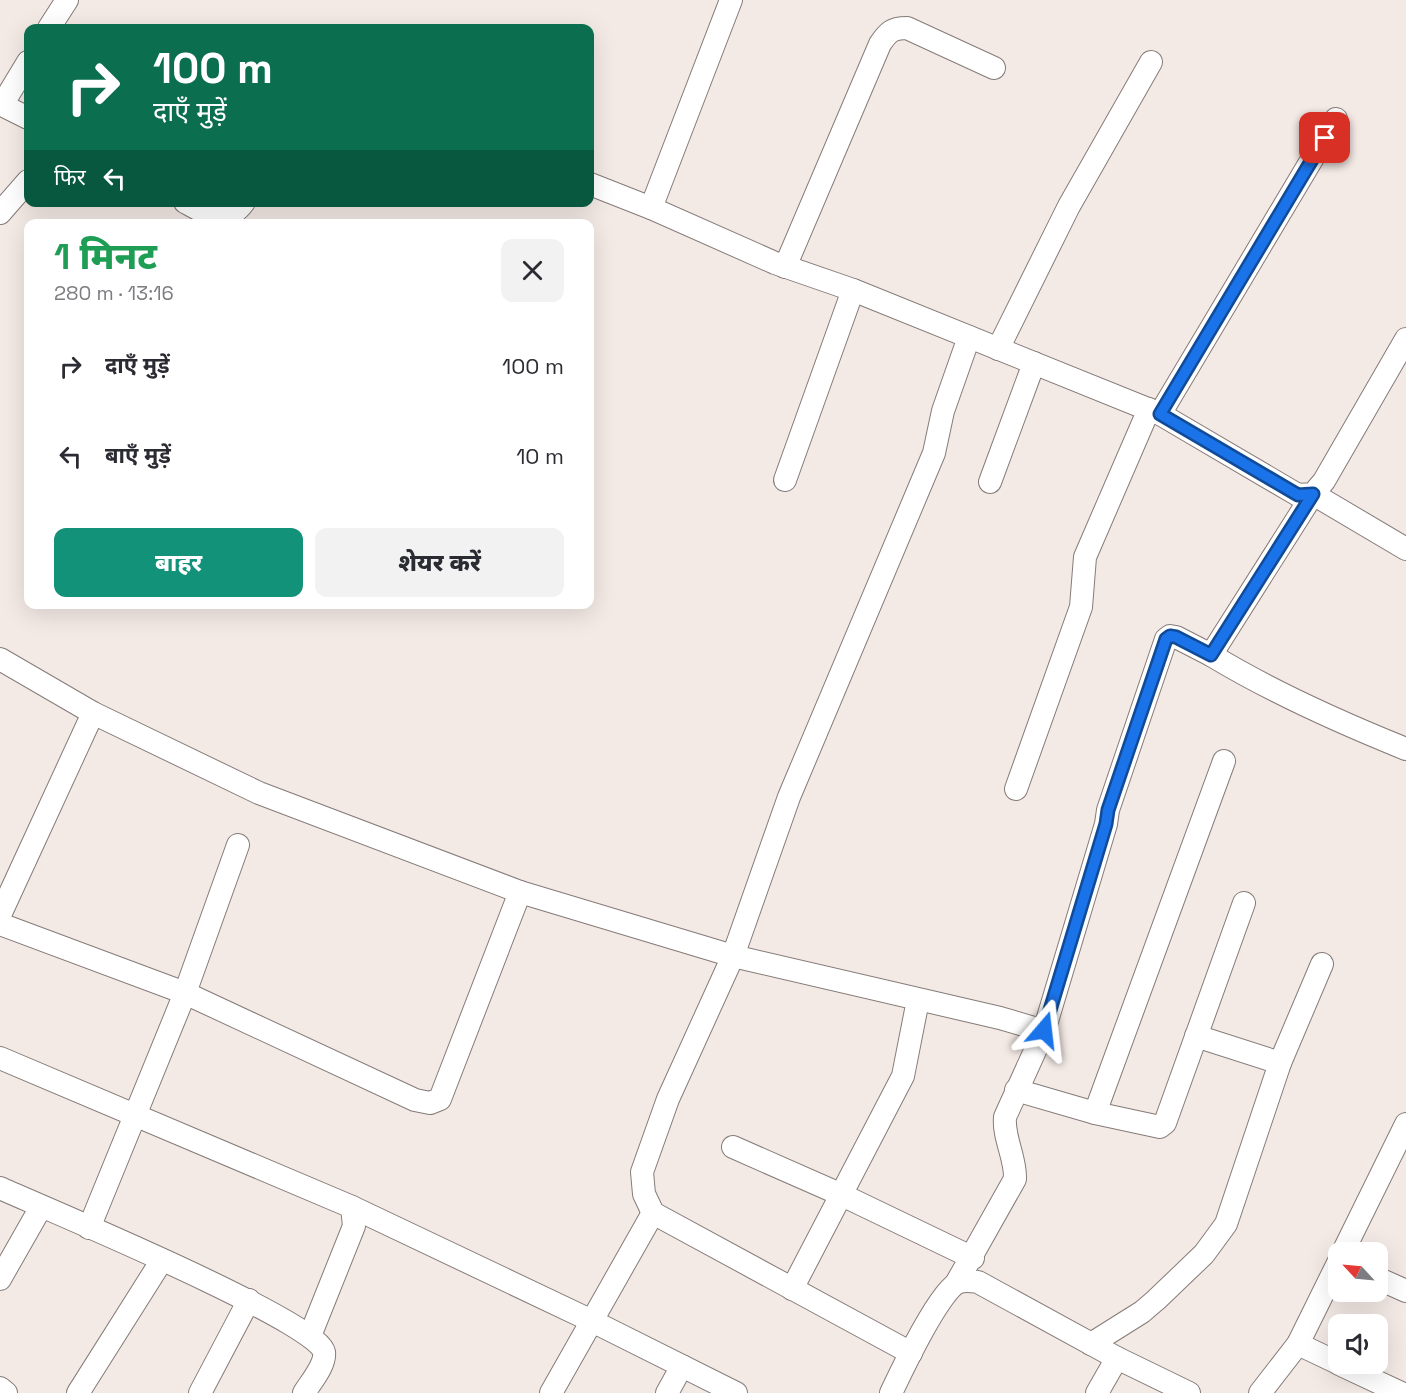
<!DOCTYPE html>
<html lang="hi">
<meta charset="utf-8">
<style>
body{margin:0;font-family:"Space Grotesk","Noto Sans Devanagari",sans-serif;background:#f2f2f3;color:#2b2b33;height:100vh;display:flex;flex-direction:column;font-size:22px;white-space:nowrap}
*{box-sizing:border-box;margin:0}
p{font-size:20px;color:#7c7c81}
.icon{flex:none;width:33px;height:33px;fill:none;stroke:currentColor;stroke-width:2;stroke-linecap:round;stroke-linejoin:round}
.map{position:relative;flex:1;overflow:hidden}
.side{position:absolute;left:24px;top:219px;width:570px;height:390px;display:flex;flex-direction:column;background:#fff;border-radius:12px;box-shadow:0 6px 24px #0002}
.side>*{flex:none}
.top-card{position:absolute;left:24px;top:24px;width:570px;height:183px;border-radius:12px;box-shadow:0 6px 24px #0002;background:#0b6e4f;color:#fff;overflow:hidden}
.needle{width:39px;rotate:296deg}
.fabs{position:absolute;left:1328px;top:1242px;display:grid;gap:12px}
.fabs a{display:grid;place-items:center;width:60px;height:60px;border-radius:12px;background:#fff;box-shadow:0 6px 24px #0002;font-size:30px}
.pin{position:absolute;display:grid;place-items:center;width:51px;height:51px;color:#fff;margin:-26px;border-radius:12px;box-shadow:0 3px 9px #0006}
.me{position:absolute;width:66px;margin:-33px;rotate:17deg;stroke-linejoin:round;filter:drop-shadow(0 0 4px #0008)}
.turn{display:flex;align-items:center;gap:21px;height:126px;padding:0 30px;font-size:27px}
.turn .icon{width:78px;height:78px;stroke-width:2.5}
.turn b{display:block;font-size:42px;line-height:51px}
.then{display:flex;align-items:center;height:57px;padding:0 30px;background:#0003;gap:12px;font-size:22px}
.round{display:grid;place-items:center;flex:none;width:63px;height:63px;border-radius:12px;background:#f2f2f3}
.summary{display:flex;align-items:center;justify-content:space-between;height:102px;padding:0 30px}
h1{font-size:36px;font-weight:800;line-height:45px;color:#1e9e55}
.cta{display:flex;gap:12px;margin-top:auto;padding:12px 30px}
.cta a{flex:1;height:69px;border-radius:12px;background:#13927a;color:#fff;font-size:24px;font-weight:800;line-height:69px;text-align:center}
.cta a+a{background:#f2f2f3;color:#2b2b33}
ul{padding:0;list-style:none}
li{display:flex;align-items:center;gap:18px;height:90px;padding:0 30px}
li div{flex:1}
li b{display:block;font-size:22px}
li em{font-style:normal}
.map>svg:first-child{display:block}
</style>
<div class="map">
<svg width="1406" height="1393" viewBox="0 0 1406 1393">
<rect width="100%" height="100%" fill="#f3e9e5"/>
<g fill="none" stroke-linecap="round" stroke-linejoin="round">
<defs>
<g id="minor">
<path d="M49 28 67 0"/>
<path d="M0 104 28 118"/>
<path d="M2 105 28 62"/>
<path d="M590 184 651 208 775 263 853 290 1160 414 1298 495 1313 494 1324 481 1406 339"/>
<path d="M185 202C207 214 226 227 244 202"/>
<path d="M651 208 731 0"/>
<path d="M0 213 28 181"/>
<path d="M785 267 880 44C888 32 892 28 907 28L994 68"/>
<path d="M998 349 1069 206 1151 62"/>
<path d="M1160 414 1336 119"/>
<path d="M785 480 853 290"/>
<path d="M990 482 1034 363"/>
<path d="M1211 655C1272 692 1339 722 1406 749"/>
<path d="M0 659 93 713 259 793 520 892 733 956 1000 1018 1044 1031 1106 824 1108 810 1166 639 1170 636 1176 637 1211 655 1313 494 1406 549"/>
<path d="M1016 789 1081 607 1085 557 1149 409"/>
<path d="M0 915 93 713"/>
<path d="M0 924 185 993 415 1100 430 1103 440 1099 520 892"/>
<path d="M1196 1036 1280 1063"/>
<path d="M0 1058 352 1207 354 1226 310 1336"/>
<path d="M1016 1090 1095 1113 1160 1127 1165 1123 1244 903"/>
<path d="M1095 1113 1224 761"/>
<path d="M733 1147 842 1195 973 1258"/>
<path d="M0 1188C42 1207 319 1322 324 1352 326 1365 310 1383 304 1393"/>
<path d="M352 1207 592 1321 736 1393"/>
<path d="M89 1228 185 993 238 845"/>
<path d="M1343 1252 1406 1124"/>
<path d="M1377 1278 1406 1291"/>
<path d="M0 1279 41 1207"/>
<path d="M957 1282 1015 1179C1016 1158 1003 1138 1005 1117L1044 1031"/>
<path d="M792 1289 903 1076 918 1000"/>
<path d="M1091 1344 1142 1312 1156 1300 1204 1254 1226 1224 1280 1063 1322 964"/>
<path d="M1298 1344 1338 1363"/>
<path d="M911 1353 653 1213 644 1194 642 1172 668 1099 733 956 789 797 934 453 943 411 969 337"/>
<path d="M1339 1364 1401 1393"/>
<path d="M0 1388 6 1393"/>
<path d="M78 1393 162 1260"/>
<path d="M200 1393 249 1300"/>
<path d="M551 1393 653 1213"/>
<path d="M667 1393 682 1366"/>
<path d="M891 1393C901 1372 940 1289 959 1282 965 1280 972 1281 978 1282L1117 1358 1189 1393"/>
<path d="M1097 1393 1117 1358"/>
<path d="M1260 1393 1298 1344 1338 1263"/>
</g>
</defs>
<!-- minor casing -->
<use href="#minor" stroke="#857b78" stroke-width="24"/>
<!-- minor -->
<use href="#minor" stroke="#fff" stroke-width="22"/>
</g>
<g fill="none" stroke-linecap="round" stroke-linejoin="round">
<defs>
<path id="route" d="M1044 1030 1106 824 1108 810 1166 639 1170 636 1176 637 1211 655 1313 494 1298 495 1160 414 1325 138"/>
</defs>
<!-- route casing -->
<use href="#route" stroke="#114b97" stroke-width="15"/>
<!-- route -->
<use href="#route" stroke="#1a73e8" stroke-width="10"/>
</g>
</svg>
<div class="fabs">
<a><svg class="needle" viewBox="-14 -14 28 28"><path d="M0-13l5 13h-10z" fill="#e53935"/><path d="M0 13l5-13h-10z" fill="#7c7c81"/></svg></a>
<a><svg class="icon" aria-label="sound" viewBox="0 0 24 24"><path d="M4 9h4l5-4v14l-5-4H4zM17 9q2 3 0 6"/></svg></a>
</div>
<div class="pin" style="left:1325px;top:138px;background:#d93025"><svg class="icon" aria-label="arrive" viewBox="0 0 24 24"><path d="M6 21V4h12l-3 4 3 4H6"/></svg></div>
<svg class="me" style="left:1044px;top:1030px" viewBox="-20 -20 40 40"><path d="M0-17L14 15 0 8-14 15z" fill="#1a73e8" stroke="#fff" stroke-width="4"/></svg>
<div class="top-card">
<div class="turn"><svg class="icon" aria-label="right" viewBox="0 0 24 24"><path d="M7 20v-9h11M14 6l5 5-5 5"/></svg><div><b>100 m</b>दाएँ मुड़ें</div></div>
<div class="then">फिर<svg class="icon" aria-label="left" viewBox="0 0 24 24"><path d="M17 20v-9H6M10 6l-5 5 5 5"/></svg></div>
</div>
<section class="side">
<div class="summary"><div><h1>1 मिनट</h1><p>280 m · 13:16</p></div><a class="round"><svg class="icon" aria-label="close" viewBox="0 0 24 24"><path d="M6 6l12 12M18 6L6 18"/></svg></a></div>
<ul>
<li><svg class="icon" aria-label="right" viewBox="0 0 24 24"><path d="M7 20v-9h11M14 6l5 5-5 5"/></svg><div><b>दाएँ मुड़ें</b></div><em>100 m</em></li>
<li><svg class="icon" aria-label="left" viewBox="0 0 24 24"><path d="M17 20v-9H6M10 6l-5 5 5 5"/></svg><div><b>बाएँ मुड़ें</b></div><em>10 m</em></li>
</ul>
<div class="cta"><a>बाहर</a><a>शेयर करें</a></div>
</section>
</div>
